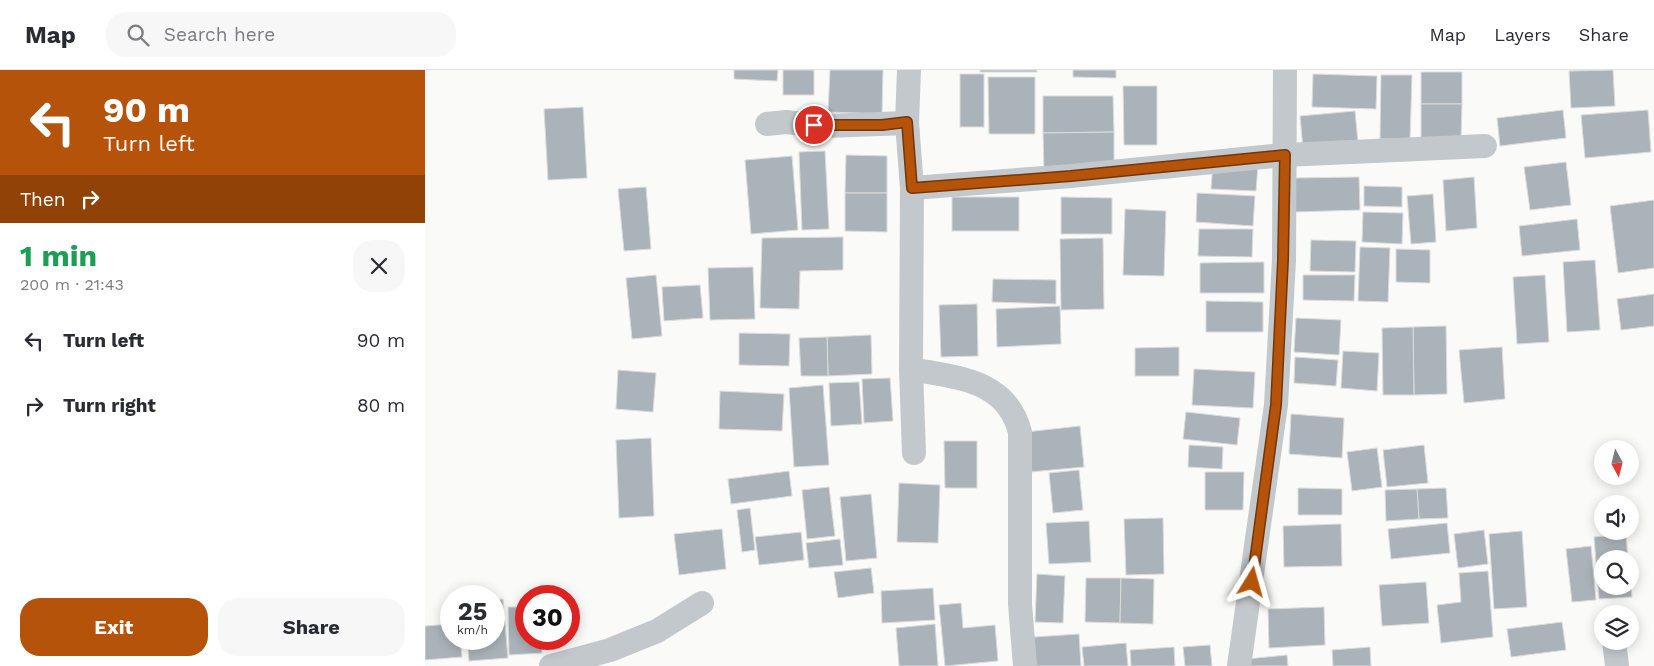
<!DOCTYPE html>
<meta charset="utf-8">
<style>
body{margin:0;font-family:"Work Sans",sans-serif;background:#f7f7f7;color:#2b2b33;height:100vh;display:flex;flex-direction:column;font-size:19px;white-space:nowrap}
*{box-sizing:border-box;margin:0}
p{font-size:16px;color:#7c7c81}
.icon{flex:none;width:28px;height:28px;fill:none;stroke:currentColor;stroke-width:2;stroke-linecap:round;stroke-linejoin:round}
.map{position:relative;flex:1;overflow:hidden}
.details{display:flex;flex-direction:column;background:#fff;width:425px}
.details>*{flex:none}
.hud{background:#b45309;color:#fff;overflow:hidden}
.needle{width:32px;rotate:173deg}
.buttons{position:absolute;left:1169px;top:370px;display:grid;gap:10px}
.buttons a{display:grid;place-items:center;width:45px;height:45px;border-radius:50%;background:#fff;box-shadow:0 2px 12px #0003;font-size:25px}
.speed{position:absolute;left:15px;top:515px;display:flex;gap:10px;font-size:25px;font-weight:700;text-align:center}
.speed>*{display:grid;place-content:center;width:65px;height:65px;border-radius:50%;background:#fff;box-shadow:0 2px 12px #0003;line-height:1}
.speed small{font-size:12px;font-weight:400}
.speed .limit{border:8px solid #d22;background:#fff;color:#111}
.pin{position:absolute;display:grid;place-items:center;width:42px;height:42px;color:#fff;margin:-21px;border:2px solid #fff;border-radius:50%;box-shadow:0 1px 5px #0007}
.me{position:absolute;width:55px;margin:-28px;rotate:8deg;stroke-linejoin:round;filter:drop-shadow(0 0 4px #0008)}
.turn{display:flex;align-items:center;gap:18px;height:105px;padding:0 20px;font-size:22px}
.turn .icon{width:65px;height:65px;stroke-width:2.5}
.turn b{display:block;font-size:35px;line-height:42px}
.then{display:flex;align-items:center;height:48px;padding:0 20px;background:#0003;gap:10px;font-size:19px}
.round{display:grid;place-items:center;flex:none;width:52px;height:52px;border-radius:20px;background:#f7f7f7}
.head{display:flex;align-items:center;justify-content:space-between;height:85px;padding:0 20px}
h1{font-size:30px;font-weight:700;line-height:38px;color:#1e9e55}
.primary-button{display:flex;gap:10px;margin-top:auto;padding:10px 20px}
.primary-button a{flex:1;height:58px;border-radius:20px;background:#b45309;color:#fff;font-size:20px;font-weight:700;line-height:58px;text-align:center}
.primary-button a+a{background:#f7f7f7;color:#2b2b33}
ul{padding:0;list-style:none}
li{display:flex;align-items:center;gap:15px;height:65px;padding:0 20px}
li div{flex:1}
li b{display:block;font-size:19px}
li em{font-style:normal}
header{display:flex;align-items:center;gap:30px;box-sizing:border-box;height:70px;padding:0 25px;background:#fff;border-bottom:1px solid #e1e1e2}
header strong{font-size:24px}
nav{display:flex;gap:28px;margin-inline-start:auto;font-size:18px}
.search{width:350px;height:45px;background:#f7f7f7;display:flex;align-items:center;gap:12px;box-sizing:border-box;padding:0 18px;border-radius:20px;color:#7c7c81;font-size:19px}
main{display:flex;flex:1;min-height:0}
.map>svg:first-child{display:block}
</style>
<header>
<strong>Map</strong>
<div class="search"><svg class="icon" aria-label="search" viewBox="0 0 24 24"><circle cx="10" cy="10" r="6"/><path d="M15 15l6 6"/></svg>Search here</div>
<nav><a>Map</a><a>Layers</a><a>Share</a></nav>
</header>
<main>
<section class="details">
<div class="hud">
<div class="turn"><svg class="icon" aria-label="left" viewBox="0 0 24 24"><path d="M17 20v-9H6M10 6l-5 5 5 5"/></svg><div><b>90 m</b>Turn left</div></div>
<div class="then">Then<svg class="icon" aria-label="right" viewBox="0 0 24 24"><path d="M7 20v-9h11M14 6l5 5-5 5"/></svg></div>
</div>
<div class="head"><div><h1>1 min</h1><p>200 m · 21:43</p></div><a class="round"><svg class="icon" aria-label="close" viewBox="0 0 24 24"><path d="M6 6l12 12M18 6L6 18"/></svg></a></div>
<ul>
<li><svg class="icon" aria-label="left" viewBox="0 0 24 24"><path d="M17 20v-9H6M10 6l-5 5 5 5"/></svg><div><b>Turn left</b></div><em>90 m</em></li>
<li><svg class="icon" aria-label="right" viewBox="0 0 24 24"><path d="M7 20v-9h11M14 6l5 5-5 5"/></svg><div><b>Turn right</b></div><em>80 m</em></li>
</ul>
<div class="primary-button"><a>Exit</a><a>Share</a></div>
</section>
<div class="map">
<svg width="1229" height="596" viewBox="0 0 1229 596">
<rect width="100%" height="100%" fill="#fafaf8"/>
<!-- building -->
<g fill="#aab3b9" stroke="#dcdcda">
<path d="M309 0H353L352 11 309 9Z"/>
<rect x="358" y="0" width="31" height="25"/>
<path d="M405 0H458L457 44 403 42Z"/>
<rect x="555" y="0" width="57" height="2"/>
<path d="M648 0H691V8L648 7Z"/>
<path d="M1188 0 1190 36 1146 38 1144 1Z"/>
<rect x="996" y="2" width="41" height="32"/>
<rect x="535" y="4" width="24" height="53"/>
<path d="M888 4 952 6 951 39 887 37Z"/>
<path d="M956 5H987L985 69H955Z"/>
<path d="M563 7H610V64H564Z"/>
<path d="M698 16H732V75H699Z"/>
<path d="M618 26H688L689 62 618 63Z"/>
<path d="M996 34H1037L1036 69H996Z"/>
<path d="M158 37 162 108 123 110 119 39Z"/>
<path d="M1138 40 1141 68 1075 76 1072 48Z"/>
<path d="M1223 40 1226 82 1160 88 1156 45Z"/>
<path d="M930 41 933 73 878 79 875 46Z"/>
<path d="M689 62V100L619 101 618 63Z"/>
<path d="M400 81 404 159 377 160 374 82Z"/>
<path d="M421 85 462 86V123H420Z"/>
<path d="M367 86 373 160 326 164 320 90Z"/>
<path d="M1141 92 1146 135 1105 140 1099 97Z"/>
<path d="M788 93 833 95 831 121 786 119Z"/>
<path d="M934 107 935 140 870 142 869 108Z"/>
<path d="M1049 107 1052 158 1021 161 1018 110Z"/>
<path d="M939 116 977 117V137L939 136Z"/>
<path d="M221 117 226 179 199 181 193 119Z"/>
<path d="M420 123H462V162L420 161Z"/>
<path d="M772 123 830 126 828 156 771 152Z"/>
<path d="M1008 124 1011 172 986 174 982 126Z"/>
<rect x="527" y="127" width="67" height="34"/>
<path d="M636 127 687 128V164H636Z"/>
<path d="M1229 130V198L1193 203 1185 136Z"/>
<path d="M700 139 741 141 739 206 698 205Z"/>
<path d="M938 142 978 143 977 174 937 172Z"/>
<path d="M1152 149 1155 180 1097 186 1094 156Z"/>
<path d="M774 159H828L827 187 773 186Z"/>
<path d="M418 167V200L375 201 374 239 335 238 337 168Z"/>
<path d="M678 168 679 239 636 240 635 169Z"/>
<path d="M886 170 931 171 930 202 885 201Z"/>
<path d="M935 177 965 178 963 232 933 231Z"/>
<path d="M971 179 1005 180V213L971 212Z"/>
<path d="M1170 190 1175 260 1142 262 1138 192Z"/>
<path d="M839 192V223H775V193Z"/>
<path d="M328 197 330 249 285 250 283 198Z"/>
<path d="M231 205 237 266 207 269 201 208Z"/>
<path d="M878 205H930L929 231 878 230Z"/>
<path d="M1120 205 1124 272 1092 274 1088 207Z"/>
<path d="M568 209 631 210V234L567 232Z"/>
<path d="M275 215 278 248 239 251 237 217Z"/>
<path d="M1229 224V256L1196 260 1192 229Z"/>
<path d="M781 231 838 232V262H781Z"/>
<path d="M552 234 553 286 516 287 514 235Z"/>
<path d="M635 236 636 274 572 277 571 239Z"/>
<path d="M871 248 916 250 914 285 869 282Z"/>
<path d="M1021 256 1022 324 989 325 988 257Z"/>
<path d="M988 257 989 325H958L957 258Z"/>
<path d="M314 263 365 264 364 296 314 295Z"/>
<path d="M446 265 447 304 403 306 402 267Z"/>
<path d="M402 267 403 306H376L374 268Z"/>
<path d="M754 277V306H710V278Z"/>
<path d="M1077 277 1080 329 1039 333 1034 280Z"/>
<path d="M918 281 954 283 952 321 916 318Z"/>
<path d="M870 287 913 290 911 316 869 313Z"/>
<path d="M769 299 830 302 828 338 767 335Z"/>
<path d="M193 300 231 303 228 342 191 339Z"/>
<path d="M465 308 468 351 439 353 437 309Z"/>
<path d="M434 312 437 354 406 356 404 313Z"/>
<path d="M398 315 404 395 369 397 364 318Z"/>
<path d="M295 321 359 324 357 361 294 359Z"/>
<path d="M761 342 815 348 812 375 758 369Z"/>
<path d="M866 344 919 348 917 388 864 384Z"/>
<path d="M655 356 659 397 605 402 601 362Z"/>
<path d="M226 368 229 446 194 448 191 370Z"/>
<path d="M519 371H552V418H520Z"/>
<path d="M764 375 798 377 797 399 763 397Z"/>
<path d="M999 375 1003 413 962 417 958 380Z"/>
<path d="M952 378 957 417 927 421 922 382Z"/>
<path d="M654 400 658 440 628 443 624 403Z"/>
<path d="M364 401 367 426 306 434 303 409Z"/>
<path d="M780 402H819L818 440H780Z"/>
<path d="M474 413 515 415 513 473 472 472Z"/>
<path d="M404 417 410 466 382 469 377 420Z"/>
<path d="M873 418 917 419V445H873Z"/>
<path d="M1021 418 1023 448 994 449 992 419Z"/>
<path d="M992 419 994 449 961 451 960 420Z"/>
<path d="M446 424 452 488 421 491 415 427Z"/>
<path d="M325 438 330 480 317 482 312 440Z"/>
<path d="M738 448 739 504 701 505 699 449Z"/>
<path d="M664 451 666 492 624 494 621 453Z"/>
<path d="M1022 453 1025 483 966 489 963 459Z"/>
<path d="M916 454 917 496 859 497 858 456Z"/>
<path d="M297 459 301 499 254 505 249 464Z"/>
<path d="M1059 460 1063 494 1033 498 1029 464Z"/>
<path d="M1097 461 1102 537 1069 539 1064 464Z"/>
<path d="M376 462 379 490 334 495 330 467Z"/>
<path d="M1201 464 1203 489H1178V516H1205V505L1207 527 1174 529 1169 467Z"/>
<path d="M415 469 418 495 384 498 381 473Z"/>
<path d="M1166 476 1171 530 1147 532 1141 479Z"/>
<path d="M446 498 449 523 413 528 409 502Z"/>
<path d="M1063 501 1068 567 1016 573 1012 535 1036 532 1034 503Z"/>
<path d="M612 504 640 506 638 553 610 552Z"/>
<path d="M661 508H696L695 553 660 552Z"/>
<path d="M696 508 729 509 728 554 695 553Z"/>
<path d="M1001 512 1004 553 957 556 954 515Z"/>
<path d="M508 518 510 550 457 553 456 521Z"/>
<path d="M78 529 83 588 44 591 42 569H69V530Z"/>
<path d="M536 533 538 558 570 555 573 591 520 596 514 535Z"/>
<path d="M83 537H101V569H116L117 583 84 585Z"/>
<path d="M899 537 900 575 844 578 843 539Z"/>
<path d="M1137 552 1141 580 1086 587 1082 559Z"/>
<path d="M26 554V569H35L37 587 0 590V556Z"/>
<path d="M510 554 513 596H474L471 558Z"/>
<path d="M654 564 656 596H611L609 567Z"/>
<path d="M701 573 703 596H659L657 577Z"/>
<path d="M785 575 787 596H760L758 577Z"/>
<path d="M749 577 750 596H706L705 580Z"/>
<path d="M945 577 946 596H908L907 580Z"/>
<path d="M862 585 863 596H822V589Z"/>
</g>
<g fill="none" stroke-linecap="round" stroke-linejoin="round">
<!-- street -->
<g stroke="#c3c8cc" stroke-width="24">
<path d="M484 0 482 53 487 118 486 299 489 383"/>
<path d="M342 54 361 52 400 56 482 53"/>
<path d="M487 118 646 106 859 85 1060 76"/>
<path d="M486 299C532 308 581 309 595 362V534L600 596"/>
<path d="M1189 571 1192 596"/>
<path d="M126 596 185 580 232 561 277 533"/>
<path d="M814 596 851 335 859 190 860 0"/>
</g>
</g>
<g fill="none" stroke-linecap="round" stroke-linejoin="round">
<defs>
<path id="route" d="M389 55H457L482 52 487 118 646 106 860 85 858 190 851 335 827 512"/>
</defs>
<!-- route casing -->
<use href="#route" stroke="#753606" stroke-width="12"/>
<!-- route -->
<use href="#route" stroke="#b45309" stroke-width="9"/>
</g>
</svg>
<div class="buttons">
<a><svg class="needle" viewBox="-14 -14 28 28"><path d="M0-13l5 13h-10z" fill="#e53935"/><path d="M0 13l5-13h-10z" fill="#7c7c81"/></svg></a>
<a><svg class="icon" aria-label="sound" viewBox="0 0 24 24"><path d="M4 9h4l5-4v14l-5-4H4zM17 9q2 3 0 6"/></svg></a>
<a><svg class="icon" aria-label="search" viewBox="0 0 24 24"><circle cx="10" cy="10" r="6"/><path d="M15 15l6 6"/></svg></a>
<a><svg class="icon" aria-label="layers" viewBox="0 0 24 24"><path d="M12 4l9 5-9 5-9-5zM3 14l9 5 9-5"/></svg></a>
</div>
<div class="speed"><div>25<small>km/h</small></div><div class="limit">30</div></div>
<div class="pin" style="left:389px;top:55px;background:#d93025"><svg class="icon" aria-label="arrive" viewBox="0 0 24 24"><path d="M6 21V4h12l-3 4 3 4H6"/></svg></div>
<svg class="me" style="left:827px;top:512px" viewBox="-20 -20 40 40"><path d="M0-17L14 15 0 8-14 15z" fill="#b45309" stroke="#fff" stroke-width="4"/></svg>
</div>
</main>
